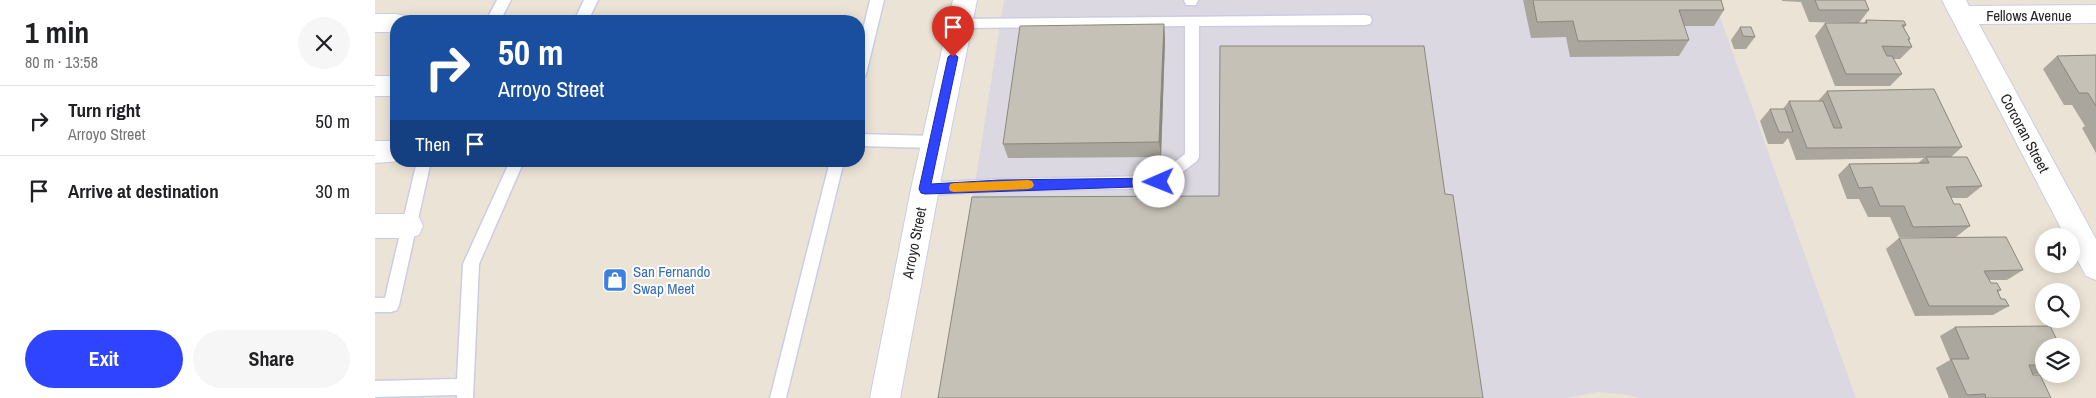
<!DOCTYPE html>
<meta charset="utf-8">
<style>
body{margin:0;font-family:"Archivo Narrow",sans-serif;background:#f6f6f6;color:#202124;height:100vh;display:flex;flex-direction:column;font-size:19px;white-space:nowrap}
*{box-sizing:border-box;margin:0}
p{font-size:16px;color:#757577}
.icon{flex:none;width:28px;height:28px;fill:none;stroke:currentColor;stroke-width:2;stroke-linecap:round;stroke-linejoin:round}
.map{position:relative;flex:1;overflow:hidden}
.details{display:flex;flex-direction:column;background:#fff;width:375px}
.details>*{flex:none}
.banner{position:absolute;left:15px;top:15px;width:475px;height:152px;border-radius:20px;box-shadow:0 2px 12px #0003;background:#1a4fa0;color:#fff;overflow:hidden}
.tools{position:absolute;left:1660px;top:228px;display:grid;gap:10px}
.tools a{display:grid;place-items:center;width:45px;height:45px;border-radius:50%;background:#fff;box-shadow:0 2px 12px #0003;font-size:25px}
.pin{position:absolute;display:grid;place-items:center;width:42px;height:42px;color:#fff;margin:-51px -21px;border-radius:50% 50% 50% 0;rotate:-45deg;box-shadow:0 0 5px #0007}
.pin .icon{rotate:45deg}
.me{position:absolute;width:55px;margin:-28px;rotate:269deg;stroke-linejoin:round;filter:drop-shadow(0 0 4px #0008)}
.turn{display:flex;align-items:center;gap:18px;height:105px;padding:0 25px;font-size:22px}
.turn .icon{width:65px;height:65px;stroke-width:2.5}
.turn b{display:block;font-size:35px;line-height:42px}
.then{display:flex;align-items:center;height:48px;padding:0 25px;background:#0003;gap:10px;font-size:19px}
.round{display:grid;place-items:center;flex:none;width:52px;height:52px;border-radius:26px;background:#f6f6f6}
.overview{display:flex;align-items:center;justify-content:space-between;height:85px;padding:0 25px}
h1{font-size:30px;font-weight:800;line-height:38px}
.action{display:flex;gap:10px;margin-top:auto;padding:10px 25px}
.action a{flex:1;height:58px;border-radius:30px;background:#2f44ff;color:#fff;font-size:20px;font-weight:800;line-height:58px;text-align:center}
.action a+a{background:#f6f6f6;color:#202124}
ul{padding:0;list-style:none}
li{display:flex;align-items:center;gap:15px;height:70px;padding:0 25px;border-top:1px solid #e0e0e0}
li div{flex:1}
li b{display:block;font-size:19px}
li em{font-style:normal}
main{display:flex;flex:1;min-height:0}
.map>svg:first-child{display:block}
</style>
<main>
<section class="details">
<div class="overview"><div><h1>1 min</h1><p>80 m · 13:58</p></div><a class="round"><svg class="icon" aria-label="close" viewBox="0 0 24 24"><path d="M6 6l12 12M18 6L6 18"/></svg></a></div>
<ul>
<li><svg class="icon" aria-label="right" viewBox="0 0 24 24"><path d="M7 20v-9h11M14 6l5 5-5 5"/></svg><div><b>Turn right</b><p>Arroyo Street</p></div><em>50 m</em></li>
<li><svg class="icon" aria-label="arrive" viewBox="0 0 24 24"><path d="M6 21V4h12l-3 4 3 4H6"/></svg><div><b>Arrive at destination</b></div><em>30 m</em></li>
</ul>
<div class="action"><a>Exit</a><a>Share</a></div>
</section>
<div class="map">
<svg width="1721" height="398" viewBox="0 0 1721 398">
<rect width="100%" height="100%" fill="#ebe4d6"/>
<!-- industrial -->
<path fill="#dcd8e2" d="M629 0H1339L1481 398H1264L1254 395 1222 392 1192 398H566Z"/>
<g fill="none" stroke-linecap="round" stroke-linejoin="round">
<defs>
<g id="lane">
<path d="M122 0H136L125 21H111Z"/>
<path d="M209 0H223L213 21H199Z"/>
<path d="M495 0H509L491 74 489 78 484 79V47Z"/>
<path d="M809 0H823L821 5H811Z"/>
<path d="M990 15 995 16 997 20 995 24 990 25 824 26V157L822 161 789 186 784 188 624 191 550 195 545 193 543 189 545 185 550 183 624 179 781 176 810 154V26L586 28 581 27 579 23 581 19Z"/>
<path d="M484 134 559 136 564 138 566 142 564 146 559 148 484 146Z"/>
<path d="M42 161H56L24 305 22 310 16 312H0V298H10Z"/>
<path d="M135 161H149L104 264 98 398H82V395L0 397V381L82 379 88 264Z"/>
<path d="M455 161H469L411 398H395Z"/>
</g>
<g id="street">
<path d="M578 0H602L564 189 525 398H495L536 189Z"/>
<path d="M1567 0H1591L1594 6 1721 5V23L1604 24 1721 239V280L1711 276 1696 248V236H1690Z"/>
<path d="M0 14H21L30 16 32 21H21V32H0Z"/>
<rect x="0" y="76" width="21" height="20"/>
<path d="M0 141H21V161H26L0 163Z"/>
<path d="M0 214H34L44 217 48 226 44 235 34 238H0Z"/>
</g>
</defs>
<!-- lane casing -->
<use href="#lane" stroke="#cbcde2" stroke-width="3"/>
<!-- street casing -->
<use href="#street" stroke="#cbcde2" stroke-width="2"/>
<!-- lane -->
<use href="#lane" fill="#fff" fill-rule="evenodd"/>
<!-- street -->
<use href="#street" fill="#fff" fill-rule="evenodd"/>
</g>
<!-- wall -->
<g fill="#aaa69d">
<path d="M1148 0H1346L1349 10 1339 26H1309L1314 40 1304 56 1195 57 1191 37 1156 38Z"/>
<path d="M1407 0H1490L1494 10 1484 23H1489L1491 20 1531 25 1529 28 1535 39 1534 40 1537 47 1525 59H1518L1527 74 1515 86H1460L1440 36 1450 23H1476L1434 22 1426 2 1407 1Z"/>
<path d="M789 24 790 40 786 157 633 158 628 144Z"/>
<path d="M1365 27 1380 37 1371 49H1359L1356 40Z"/>
<path d="M1721 55V153L1707 128 1710 126 1697 105H1689L1668 69 1682 56Z"/>
<path d="M1452 91 1587 147 1576 157 1607 186 1592 198H1576L1579 204 1595 226 1581 237H1524L1515 217H1493L1484 199H1472L1463 175 1474 164 1543 163 1549 158 1421 160 1413 138 1408 144H1393L1385 121 1395 109H1408L1414 101H1443Z"/>
<path d="M1524 238 1648 270 1632 280H1614L1616 283 1626 290 1623 292 1626 299 1634 306 1618 315 1540 316 1511 249Z"/>
<path d="M1580 327 1669 346V374H1658L1676 398H1574L1561 368 1575 360 1565 336Z"/>
</g>
<!-- shaded-wall -->
<path fill="#8b877f" d="M789 24 790 40 786 157 784 142Z"/>
<!-- building -->
<g fill="#c6c1b6" stroke="#8b877f">
<path d="M1158 0H1346L1349 10H1304L1314 40 1203 41 1198 21 1162 22Z"/>
<path d="M1440 0H1490L1494 10H1444Z"/>
<path d="M1491 20 1529 21 1531 25H1527L1535 39H1533L1537 47 1507 46 1512 56H1517L1527 74H1471L1450 23H1492Z"/>
<path d="M789 24 784 142 628 144 645 26Z"/>
<path d="M1365 27H1376L1380 37 1368 36Z"/>
<path d="M845 46H1049L1070 194 1078 195 1108 398H563L597 197 844 196Z"/>
<path d="M1721 55V106L1713 93H1704L1682 56Z"/>
<path d="M1559 89 1587 147 1432 148 1414 101H1448L1459 128H1467L1452 91Z"/>
<path d="M1395 109H1410L1418 132H1404Z"/>
<path d="M1551 157H1592L1607 186 1571 187 1579 204H1585L1595 226 1538 227 1529 206H1505L1497 187 1484 188 1474 164 1554 163Z"/>
<path d="M1631 237 1648 270 1609 271 1616 283H1622L1626 290H1622L1626 299H1630L1634 306H1554L1524 238Z"/>
<path d="M1675 326 1685 346H1669V365H1654L1658 375H1665L1676 398H1611L1610 394 1592 395 1576 359H1594L1580 327Z"/>
</g>
<!-- route -->
<path fill="#2f44ff" stroke="#1f2ca6" d="M578 53 583 57 556 184 624 180 784 178 788 179 789 182 788 186 550 194 546 193 544 189 573 57Z"/>
<!-- slow -->
<path fill="#f59e0b" d="M653 180 657 181 659 185 657 188 653 189 579 192 575 191 574 188 575 184 579 183Z"/>
<!-- icons -->
<defs>
<symbol id="shop-square" viewBox="-11 -11 22 22"><rect x="-9" y="-9" width="18" height="18" rx="4" fill="#3f7fe0" stroke="#fff"/><path d="M-5-2.5h2.3a2.7 3.5 0 0 1 5.4 0H5L5.5 6h-11ZM-1.5-2.5h3a1.5 2.3 0 0 0-3 0Z" fill="#fff"/></symbol>
</defs>
<g fill-rule="evenodd">
<use href="#shop-square" x="226" y="266" width="28" height="28"/>
</g>
<g text-anchor="middle" dominant-baseline="central" stroke-width="4" stroke-linejoin="round" paint-order="stroke">
<!-- street labels -->
<g font-size="15" fill="#262626" stroke="#fff">
<text x="1654" y="15">Fellows Avenue</text>
<text transform="translate(1650 133) rotate(62)">Corcoran Street</text>
<text transform="translate(539 243) rotate(-79)">Arroyo Street</text>
</g>
<!-- shop labels -->
<g font-size="15" fill="#366cbe" stroke="#fff" text-anchor="start">
<text x="258" y="271">San Fernando<tspan x="258" dy="17">Swap Meet</tspan></text>
</g>
</g>
</svg>
<div class="tools">
<a><svg class="icon" aria-label="sound" viewBox="0 0 24 24"><path d="M4 9h4l5-4v14l-5-4H4zM17 9q2 3 0 6"/></svg></a>
<a><svg class="icon" aria-label="search" viewBox="0 0 24 24"><circle cx="10" cy="10" r="6"/><path d="M15 15l6 6"/></svg></a>
<a><svg class="icon" aria-label="layers" viewBox="0 0 24 24"><path d="M12 4l9 5-9 5-9-5zM3 14l9 5 9-5"/></svg></a>
</div>
<div class="pin" style="left:578px;top:57px;background:#d93025"><svg class="icon" aria-label="arrive" viewBox="0 0 24 24"><path d="M6 21V4h12l-3 4 3 4H6"/></svg></div>
<svg class="me" style="left:784px;top:182px" viewBox="-20 -20 40 40"><circle r="19" fill="#fff"/><path d="M0-13L10 11 0 6-10 11z" fill="#2f44ff"/></svg>
<div class="banner">
<div class="turn"><svg class="icon" aria-label="right" viewBox="0 0 24 24"><path d="M7 20v-9h11M14 6l5 5-5 5"/></svg><div><b>50 m</b>Arroyo Street</div></div>
<div class="then">Then<svg class="icon" aria-label="arrive" viewBox="0 0 24 24"><path d="M6 21V4h12l-3 4 3 4H6"/></svg></div>
</div>
</div>
</main>
